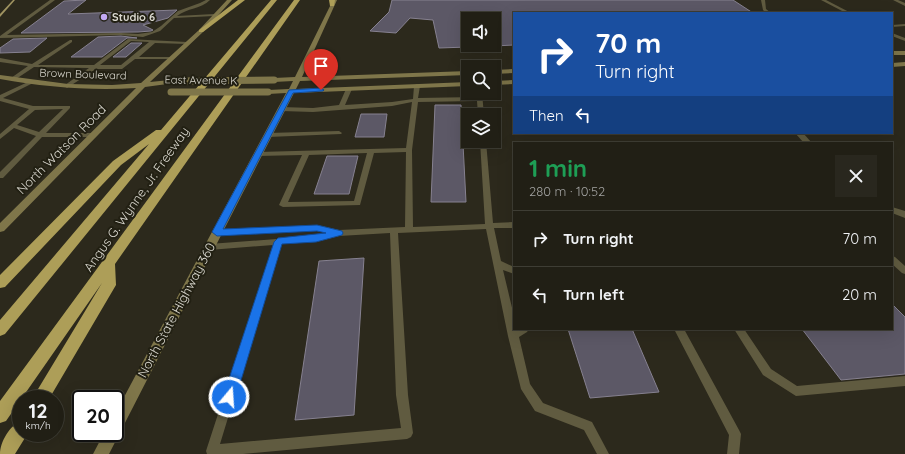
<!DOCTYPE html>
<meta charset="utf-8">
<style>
body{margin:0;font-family:Quicksand,sans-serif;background:#29271e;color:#f1f3f6;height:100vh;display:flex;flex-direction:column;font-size:15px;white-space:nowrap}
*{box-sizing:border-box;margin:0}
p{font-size:13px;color:#a2a2a0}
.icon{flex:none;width:22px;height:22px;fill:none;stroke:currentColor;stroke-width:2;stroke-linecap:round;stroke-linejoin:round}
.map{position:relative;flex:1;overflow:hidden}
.side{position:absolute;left:513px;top:142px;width:380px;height:188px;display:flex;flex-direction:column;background:#211f15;border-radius:0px;box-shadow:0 4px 16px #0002,0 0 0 1px #3e3d34}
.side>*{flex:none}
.banner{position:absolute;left:513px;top:12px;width:380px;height:122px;border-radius:0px;box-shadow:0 4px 16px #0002,0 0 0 1px #3e3d34;background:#1a4fa0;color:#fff;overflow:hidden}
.fabs{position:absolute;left:461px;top:12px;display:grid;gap:8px}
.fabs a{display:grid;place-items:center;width:40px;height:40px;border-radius:0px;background:#211f15;box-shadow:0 4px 16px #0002,0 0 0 1px #3e3d34;font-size:20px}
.speed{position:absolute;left:12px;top:390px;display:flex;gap:8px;font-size:20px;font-weight:700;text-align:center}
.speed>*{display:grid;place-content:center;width:52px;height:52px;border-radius:50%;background:#211f15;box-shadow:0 4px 16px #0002,0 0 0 1px #3e3d34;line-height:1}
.speed small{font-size:10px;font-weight:400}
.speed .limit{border:2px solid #111;border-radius:6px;background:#fff;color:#111}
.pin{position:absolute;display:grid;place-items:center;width:34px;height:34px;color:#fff;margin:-41px -17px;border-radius:50% 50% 50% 0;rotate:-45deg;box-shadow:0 0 4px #0007}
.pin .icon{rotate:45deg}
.me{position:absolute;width:44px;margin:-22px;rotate:18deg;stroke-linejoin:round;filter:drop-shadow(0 0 3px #0008)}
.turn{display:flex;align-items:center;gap:14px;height:84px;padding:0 16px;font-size:18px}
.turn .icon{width:52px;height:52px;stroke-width:2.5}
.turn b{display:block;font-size:28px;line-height:34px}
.then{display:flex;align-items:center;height:38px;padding:0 16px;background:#0003;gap:8px;font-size:15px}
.round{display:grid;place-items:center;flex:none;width:42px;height:42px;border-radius:0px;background:#29271e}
.headline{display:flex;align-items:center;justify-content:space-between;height:68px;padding:0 16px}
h1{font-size:24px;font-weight:700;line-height:30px;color:#1e9e55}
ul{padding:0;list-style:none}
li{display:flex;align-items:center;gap:12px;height:56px;padding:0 16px;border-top:1px solid #3e3d34}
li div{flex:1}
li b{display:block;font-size:15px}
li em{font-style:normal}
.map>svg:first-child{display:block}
</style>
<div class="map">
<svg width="905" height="454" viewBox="0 0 905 454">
<rect width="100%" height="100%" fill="#2c291c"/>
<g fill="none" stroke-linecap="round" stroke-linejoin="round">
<!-- stream -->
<path fill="#a09461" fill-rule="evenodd" d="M13 0H15L0 17V14Z"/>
</g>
<!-- building -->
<g fill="#5c5866" stroke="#868190">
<path d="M86 0 68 14 177 10 168 18 143 25 153 30 151 31 138 32 21 33 64 1Z"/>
<path d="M392 0H733L753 13H514V45L494 46V19H468V47L439 48 433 20 410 18 396 33 370 31 389 12Z"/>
<path d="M121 36 137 38H127L102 57H71L98 37Z"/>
<path d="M47 38 30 52 0 53V48L13 39Z"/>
<path d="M131 43H142L126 57H113Z"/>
<path d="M435 105H461L466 202H431Z"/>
<path d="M361 114H387L384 137H355Z"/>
<path d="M327 156H358L349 194H314Z"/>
<path d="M364 258 354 415 295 420 319 261Z"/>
<path d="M892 304 905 317V374L841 380 802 329H892Z"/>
<path d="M568 329H632L659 392 590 398Z"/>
</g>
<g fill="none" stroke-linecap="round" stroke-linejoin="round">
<!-- lane -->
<g fill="#605b40" fill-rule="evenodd">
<path d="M50 0H55L7 35 121 33 138 34 152 32 161 26 178 11 200 3 206 0H210C201 9 187 8 177 16L214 14 216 15 214 16 174 18 160 31 143 37 121 35 0 38V36Z"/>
<path d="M761 0H765L766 9 771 13H766L763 10Z"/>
<path d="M821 0H826L851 13H846Z"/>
<path d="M893 0H898L905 3V6Z"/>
<path d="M905 24V26L892 27V25Z"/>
<path d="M892 33 905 38V41L892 36Z"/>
<path d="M128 39 187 42 189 43 187 44 155 43 139 57H173V59H135L122 69H96L67 88 64 86 65 85 89 68 34 67 13 81 11 80V78L28 66 0 62V58L32 64 70 40H72V42L38 65H94ZM131 41 149 42 121 65H100Z"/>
<path d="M30 81 35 82 3 98 33 106H70V108L46 133H93L96 135 93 137H42L3 178H0V172L36 136 14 128 0 139V134L29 109 0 101V95ZM63 109 39 132 17 125 35 110Z"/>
<path d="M417 84 420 86 418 98 477 97 476 93H482L484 115H478L477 101 418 102 412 150 413 227 485 224 480 141H486L493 223 514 222V228H494L501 261 514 267V274L503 270 514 316V329H529L527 332 519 337 530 384 543 403 592 422 609 454H597L584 430 535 411 521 389 508 336 486 229 398 233 408 395 413 433 411 437 407 439 243 454H207L206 451 273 245 209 250 205 247 209 244 316 236 328 233 317 231 217 235 214 234 213 232 214 230 317 225 339 230 405 227 406 152 374 153 360 205 283 207 279 205 302 155 258 156 255 154 258 152 406 148 412 102 392 106 313 112 281 111 278 109 281 107 313 108 339 105 346 89 349 87 352 89 345 105 392 102 413 99 414 86ZM367 153 354 201 288 202 309 155ZM390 233 396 395 401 428 220 444 281 244 316 242 339 236Z"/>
<path d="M339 131 342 133 341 134 268 137 265 135 268 133Z"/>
<path d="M892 256 895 257 905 266V274L902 273 892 264Z"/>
<path d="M674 329H684L739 430 741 434 739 454H727L729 435Z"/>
<path d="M734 329H744L771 369 797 386 905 376V386L796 396 763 375Z"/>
</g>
<!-- street -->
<g fill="#605b40" fill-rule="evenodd">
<path d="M795 133H803L812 143H804Z"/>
<path d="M892 207 905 211V218L892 213Z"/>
</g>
<!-- secondary -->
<g fill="#7f764a" fill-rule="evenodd">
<path d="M227 0H232L203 32 150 82 180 79 182 80V82L145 87 4 231 0 232V223L136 88C91 91 45 87 0 79V75L68 84 112 85 141 83 199 30Z"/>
<path d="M333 0H337L302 77 468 71V75L300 81 296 89 468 82V86L294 93 109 454H93L104 433H115V414L286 93 268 94 265 92 268 90 289 89 293 81 274 82 271 80 274 78 295 77Z"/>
<rect x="892" y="51" width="13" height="4"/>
<path d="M905 62V66L892 67V63Z"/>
<path d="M514 69V73L494 74V70Z"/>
<path d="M514 80V84L494 85V81Z"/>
</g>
<!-- highway -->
<g fill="#ad9e58" fill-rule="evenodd">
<path d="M238 0H245L203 32H199V30Z"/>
<path d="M271 0H277L5 334 0 336V320L149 144 121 165 5 287 0 288V275L113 161 156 130H161Z"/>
<path d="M294 0H300L115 264 116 285 49 399H32L102 283 6 421 0 423V401Z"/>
<path d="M329 0H335L334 6H330Z"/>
<path d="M21 421V433H28L15 454H0C0 442 10 425 21 421Z"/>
</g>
<!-- secondary-bridge -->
<g stroke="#7f764a" stroke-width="7">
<path d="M180 81 274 80"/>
<path d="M171 92H268"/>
</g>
</g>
<!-- route -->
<path fill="#1a73e8" stroke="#114b97" d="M321 88 324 90 323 91 293 93 223 229 317 225 342 231 343 233 342 235 316 242 282 244 236 397 234 401 229 402 225 401 223 397 274 242 278 238 326 233 317 231 217 236 212 232 289 90Z"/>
<!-- markers -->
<circle fill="#c2a8f3" stroke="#222013" stroke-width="1.5" cx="104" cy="17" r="4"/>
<g text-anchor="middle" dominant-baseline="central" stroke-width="4" stroke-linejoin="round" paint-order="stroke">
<!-- far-poi labels -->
<g font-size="11" font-weight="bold" fill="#dbd9d0" stroke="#222013" text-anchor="start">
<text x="112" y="17">Studio 6</text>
</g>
<!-- far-street labels -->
<g font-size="11" fill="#dbd9d0" stroke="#222013">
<text transform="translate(83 74) rotate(2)">Brown Boulevard</text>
<text transform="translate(201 80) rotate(1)">East Avenue K</text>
</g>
<!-- street labels -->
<g font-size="13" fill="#dbd9d0" stroke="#222013">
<text transform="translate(61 149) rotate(-45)">North Watson Road</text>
<text transform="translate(136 199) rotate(-55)">Angus G. Wynne, Jr. Freeway</text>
<text transform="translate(176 310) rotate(-62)">North State Highway 360</text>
</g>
</g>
</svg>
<div class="fabs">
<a><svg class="icon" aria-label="sound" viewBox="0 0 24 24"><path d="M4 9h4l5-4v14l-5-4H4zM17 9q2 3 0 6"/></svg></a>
<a><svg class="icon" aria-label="search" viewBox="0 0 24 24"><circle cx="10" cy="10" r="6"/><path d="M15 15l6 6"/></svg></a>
<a><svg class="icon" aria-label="layers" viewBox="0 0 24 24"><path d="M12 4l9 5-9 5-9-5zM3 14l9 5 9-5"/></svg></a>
</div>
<div class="speed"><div>12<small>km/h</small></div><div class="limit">20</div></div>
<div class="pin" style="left:321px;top:90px;background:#d93025"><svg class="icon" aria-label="arrive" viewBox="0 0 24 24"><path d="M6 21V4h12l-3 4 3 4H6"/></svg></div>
<svg class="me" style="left:229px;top:397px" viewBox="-20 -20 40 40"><circle r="17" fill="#1a73e8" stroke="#fff" stroke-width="3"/><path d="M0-11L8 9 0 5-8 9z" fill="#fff"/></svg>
<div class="banner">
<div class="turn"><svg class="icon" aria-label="right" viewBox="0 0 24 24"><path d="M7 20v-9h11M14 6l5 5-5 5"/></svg><div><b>70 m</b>Turn right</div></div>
<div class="then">Then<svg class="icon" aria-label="left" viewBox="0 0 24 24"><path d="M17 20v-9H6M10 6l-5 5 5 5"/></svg></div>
</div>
<section class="side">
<div class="headline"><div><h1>1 min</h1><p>280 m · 10:52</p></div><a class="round"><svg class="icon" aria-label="close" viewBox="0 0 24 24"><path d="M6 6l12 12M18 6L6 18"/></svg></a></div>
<ul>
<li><svg class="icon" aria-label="right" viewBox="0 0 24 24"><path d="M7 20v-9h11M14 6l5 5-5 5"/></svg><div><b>Turn right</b></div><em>70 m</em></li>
<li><svg class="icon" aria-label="left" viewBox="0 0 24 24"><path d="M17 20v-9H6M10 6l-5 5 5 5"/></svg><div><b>Turn left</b></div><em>20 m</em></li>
</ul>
</section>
</div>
